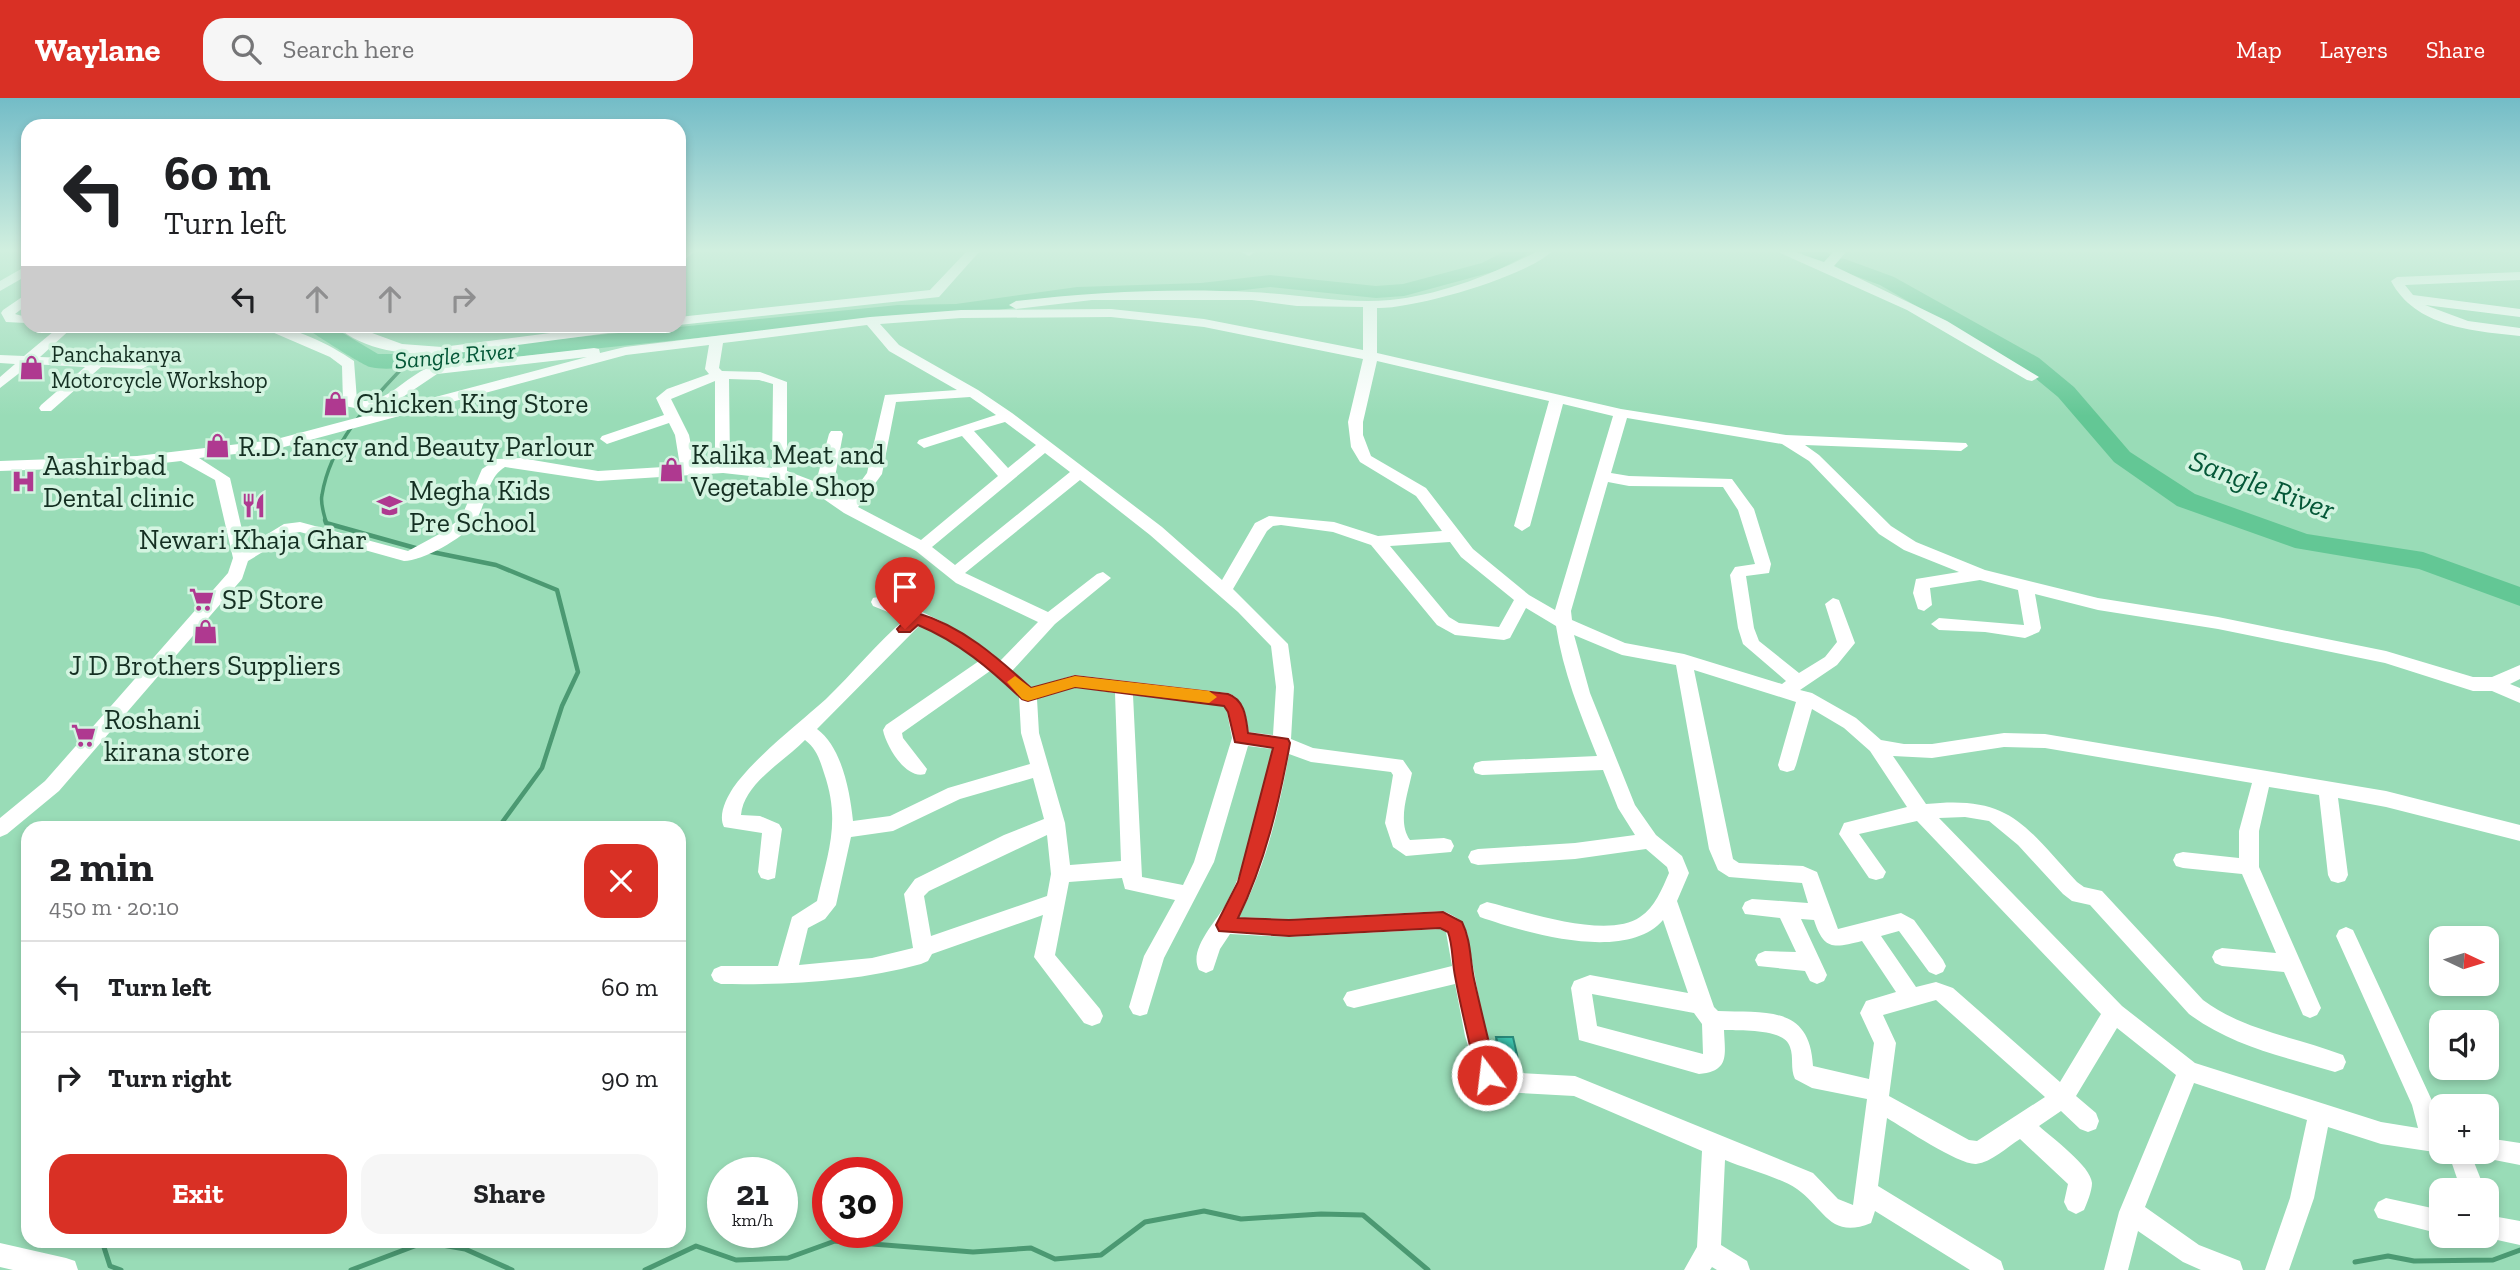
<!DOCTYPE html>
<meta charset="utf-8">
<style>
body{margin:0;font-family:"Zilla Slab",serif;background:#f6f6f6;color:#202124;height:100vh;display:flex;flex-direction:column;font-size:26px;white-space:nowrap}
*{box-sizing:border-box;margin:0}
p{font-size:23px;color:#757577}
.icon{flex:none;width:38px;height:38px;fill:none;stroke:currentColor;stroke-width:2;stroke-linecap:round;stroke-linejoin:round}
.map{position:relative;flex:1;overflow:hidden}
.side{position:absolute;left:21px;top:723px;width:665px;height:427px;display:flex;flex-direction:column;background:#fff;border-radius:21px;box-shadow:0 4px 10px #0003}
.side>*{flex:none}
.guide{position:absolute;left:21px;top:21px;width:665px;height:214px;border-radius:21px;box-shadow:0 4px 10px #0003;background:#fff;color:#202124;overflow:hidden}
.needle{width:46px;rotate:94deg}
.fabs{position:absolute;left:2429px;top:828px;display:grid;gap:14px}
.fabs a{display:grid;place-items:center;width:70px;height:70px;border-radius:14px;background:#fff;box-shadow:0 4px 10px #0003;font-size:35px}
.speed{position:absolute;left:707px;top:1059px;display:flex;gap:14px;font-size:35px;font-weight:700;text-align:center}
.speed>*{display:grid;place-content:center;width:91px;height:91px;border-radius:50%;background:#fff;box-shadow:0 4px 10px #0003;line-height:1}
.speed small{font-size:18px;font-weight:400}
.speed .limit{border:10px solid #d22;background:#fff;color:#111}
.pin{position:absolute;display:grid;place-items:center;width:60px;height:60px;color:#fff;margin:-72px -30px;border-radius:50% 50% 50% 0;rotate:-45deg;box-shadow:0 0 7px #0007}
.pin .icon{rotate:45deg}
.me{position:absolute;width:77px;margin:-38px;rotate:345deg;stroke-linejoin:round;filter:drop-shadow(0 0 5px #0008)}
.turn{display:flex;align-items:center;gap:24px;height:147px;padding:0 28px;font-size:32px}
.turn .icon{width:91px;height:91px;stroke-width:2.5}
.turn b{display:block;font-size:49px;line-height:60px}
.lanes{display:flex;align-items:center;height:66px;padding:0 28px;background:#0003;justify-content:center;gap:35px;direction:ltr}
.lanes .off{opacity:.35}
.round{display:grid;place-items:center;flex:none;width:74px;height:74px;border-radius:21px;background:#f6f6f6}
.overview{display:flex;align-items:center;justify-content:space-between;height:119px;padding:0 28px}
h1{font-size:42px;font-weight:700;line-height:52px}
.cta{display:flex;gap:14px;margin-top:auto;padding:14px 28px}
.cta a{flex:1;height:80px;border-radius:21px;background:#d93025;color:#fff;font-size:28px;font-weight:700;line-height:80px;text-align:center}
.cta a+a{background:#f6f6f6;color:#202124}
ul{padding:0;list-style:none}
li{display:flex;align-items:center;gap:21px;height:91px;padding:0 28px;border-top:2px solid #e0e0e0}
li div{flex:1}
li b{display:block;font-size:26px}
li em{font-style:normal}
header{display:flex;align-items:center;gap:42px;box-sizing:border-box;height:98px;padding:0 35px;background:#d93025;color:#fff}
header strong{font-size:33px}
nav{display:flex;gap:38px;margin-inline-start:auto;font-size:24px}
.search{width:490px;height:63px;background:#f6f6f6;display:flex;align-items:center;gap:18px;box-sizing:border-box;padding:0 24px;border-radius:21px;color:#757577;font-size:26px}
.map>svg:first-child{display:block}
</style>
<header>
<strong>Waylane</strong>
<div class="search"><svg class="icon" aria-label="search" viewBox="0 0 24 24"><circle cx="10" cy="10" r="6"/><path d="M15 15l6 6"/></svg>Search here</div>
<nav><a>Map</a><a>Layers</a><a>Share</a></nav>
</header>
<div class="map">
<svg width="2520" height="1172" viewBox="0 0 2520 1172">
<rect width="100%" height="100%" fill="#99dcb7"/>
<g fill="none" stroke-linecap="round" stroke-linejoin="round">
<!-- stream-far2 -->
<path stroke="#4b9972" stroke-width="3.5" d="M326 424C324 416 320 405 322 397 331 342 373 301 409 263"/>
<!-- stream-far1 -->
<g stroke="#4b9972" stroke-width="4.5">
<path d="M325 422 326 425 419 451"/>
<path d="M427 453 496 467 557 492 578 574 562 608 542 670 498 730"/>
</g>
<!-- stream -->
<g stroke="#4b9972" stroke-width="5">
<path d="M102 1143 110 1168 121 1172"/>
<path d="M2355 1164 2388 1158 2414 1163 2493 1162 2520 1152"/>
<path d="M351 1172 425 1144 465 1151 512 1172"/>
<path d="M645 1172 696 1148 736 1162 788 1160 835 1143 973 1154 1031 1150 1055 1161 1101 1157 1145 1124 1204 1113 1241 1121 1321 1116 1363 1117 1428 1172"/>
</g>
<!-- river -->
<g fill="#63c795" fill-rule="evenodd">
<path d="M1503 154H1528L1525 158 1496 173 1404 198 1376 200 1270 189 1201 197 1077 201 956 218 898 219 409 270C396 270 382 272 370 269 364 268 306 231 303 228H331L378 256H409L898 207 956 206 1077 189 1201 185 1270 177 1376 188 1403 186 1482 165Z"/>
<path d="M1801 154H1827L1835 160 1845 161 1894 179 2039 260 2074 289 2130 354 2195 396 2307 436 2423 454 2520 489V508L2419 471 2295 450 2177 408 2114 364 2058 299 2023 270 1880 187 1831 169 1828 165C1819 166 1806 162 1801 154Z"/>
</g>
<!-- minor -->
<g fill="#fff" fill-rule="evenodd">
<path d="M681 154H694L679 166Z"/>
<path d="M966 154H979L939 199 679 227V219L930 192Z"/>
<path d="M1242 154H1255L1249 158Z"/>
<path d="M1536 154H1551C1525 179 1414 211 1377 210V255L1621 311 1786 337 1966 345 1968 348 1961 353 1805 347 1819 357 1891 428 1916 444 1985 472 2098 500 2218 519 2386 553 2473 579H2492L2520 567V581L2510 586 2520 590V605L2492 593H2473L2385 565 2218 531 2098 512 2035 496 2041 530 2039 534 2025 540 1985 534 1939 532 1931 526 1939 520 2024 527 2018 492 1980 482 1930 490 1932 507 1924 513 1918 511 1913 495 1916 481 1959 474 1904 452 1879 436 1809 363 1782 346 1627 320 1611 375 1629 378 1732 381 1754 411 1771 466 1769 475 1746 478 1754 530 1759 543 1799 575 1825 559 1837 544 1825 506 1833 500 1839 502 1855 545 1837 567 1800 592 1812 595 1856 620 1881 642 1904 646H1932L2004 635 2045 636 2386 693 2520 727V743L2386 709 2338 700 2348 777 2345 783 2338 785 2331 783 2328 777 2319 697 2269 689 2259 733V769L2321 910 2317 917 2310 920 2303 917 2284 874 2222 868 2215 865 2212 859 2215 853 2222 850 2276 855 2242 776 2183 770 2176 768 2173 762 2176 756 2183 754 2239 760V733L2252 685 2045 650 2004 649 1932 660 1893 658 1926 706C2011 697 2024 727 2077 784L2084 789 2102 793 2203 902C2247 934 2294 938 2343 957L2346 964 2343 971 2335 974C2284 959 2232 948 2189 916L2090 807 2072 803 2063 796 2018 747 1989 723 1965 719 1939 720 2122 908 2195 965 2381 1024 2418 1030 2412 1007 2336 838 2339 832 2346 829 2353 832 2434 1007 2441 1032V1054H2445L2441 1055 2381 1046 2328 1029 2314 1100 2289 1172H2265L2290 1100 2307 1022 2194 985 2145 1109 2199 1147 2240 1163 2243 1172H2201L2183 1164 2138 1133 2128 1172H2104L2119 1114 2176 977 2117 930 2076 998 2096 1015 2099 1023 2096 1031 2088 1034 2080 1031 2061 1013 2039 1028C2052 1040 2091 1068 2092 1085 2092 1093 2087 1105 2084 1112L2076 1116 2068 1112 2064 1104 2068 1086 2020 1041C2007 1049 1992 1064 1976 1066 1959 1067 1904 1030 1887 1020L1878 1088 2001 1163 2004 1172H1970L1875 1113 1871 1125C1830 1142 1824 1110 1797 1091 1779 1079 1746 1071 1725 1062L1721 1147 1747 1163 1750 1172H1717L1712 1169 1710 1172H1684L1697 1149 1702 1053 1574 998 1503 994 1479 984 1465 938 1455 886 1354 910 1347 908 1343 901 1347 894 1452 868 1446 834 1440 831 1289 839 1230 836 1220 851 1213 872 1206 875 1199 872C1188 851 1216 824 1226 806 1251 759 1262 702 1272 651L1248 648 1214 764 1164 860 1147 916 1140 918 1133 916 1129 909 1144 858 1175 802 1125 791 1122 780 1069 784 1055 857 1100 911 1103 918 1100 925 1092 928 1084 925 1034 859 1043 817 932 856 928 863 921 866C855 884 789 887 721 886L714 883 711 877 714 871 721 868H778L792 819 817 803C828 754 841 724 824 675 820 662 816 650 805 642 785 663 744 685 741 717L760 718 779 726 782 731 775 780 768 782 761 780 758 774 762 735 724 729C718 717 726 701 733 690 754 660 798 626 826 601 853 575 877 545 905 521L873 508 871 504 873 500C894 494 987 545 1000 563L1038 524 956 485 916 453 844 415 815 395 777 381 723 375 598 383 505 369C486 380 487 408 474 425 464 440 422 463 404 463L300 434 294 435 248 463 242 481 59 693 7 736 0 739V720L45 683 228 475 233 460 215 382 181 363 137 368 0 373V363L137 358 273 342 587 259 437 276 391 307 381 310 364 312 345 308 343 305 342 268 330 259 265 231 264 228C294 228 329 246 354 263L357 302C388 309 406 275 434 268L594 250 599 251 600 255 625 249 870 219 961 212 1111 211 1204 221 1363 252V209L1297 208 1252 202H1092L1016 211 1009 207 1016 203C1094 194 1173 190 1251 194 1297 196 1344 206 1390 202 1440 197 1491 177 1536 154ZM1111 219 1204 229 1363 261 1348 324 1351 349 1360 364 1416 398 1442 433 1378 438 1334 424 1269 418 1255 425 1222 482 1162 429 1012 315 978 292 899 247 880 226 961 220ZM867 227 889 253 957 292 885 297 867 375 847 402 828 390 835 379 843 336 841 333H831L829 336 816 384 787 373V284L760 274 722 273 719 270 723 245ZM709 247 705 271 709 276 667 291 656 300 664 317 602 338 600 341 607 346 669 325 675 337 680 368 598 373 521 360 497 361 482 371 461 420 443 434 408 453 300 424 284 426 246 449 230 380 199 360 273 352 626 257ZM1377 263 1549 303 1514 428 1522 433 1530 428 1563 306 1613 318 1555 512 1529 497 1473 451 1426 390 1371 358 1363 337V324ZM729 281 759 282 773 286 772 370 730 366ZM715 283V366L695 367 689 337 671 301ZM970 299 996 317 919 342 917 345 924 350 962 338 998 378 921 442 858 409 882 376 896 304ZM1005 324 1036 347 1008 370 974 333ZM1045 355 1070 374 955 467 932 449ZM1080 382 1150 437 1238 514 1271 548 1276 589 1273 637 1249 634C1246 619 1245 601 1228 595L1075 577 1031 590 1012 573 1055 526 1111 480 1103 474 1097 476 1048 514 965 475ZM1608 384 1629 388 1723 389 1738 412 1755 466 1735 469 1730 477 1738 530 1743 546 1786 583 1782 586 1684 556 1625 545 1572 522 1571 513ZM1281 427 1333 434 1371 447 1437 527 1455 537 1504 542 1510 540 1526 510 1556 528C1563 574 1580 615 1597 658L1482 663 1475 665 1473 670 1475 675 1482 677 1603 672 1618 710 1635 737 1575 745 1478 751 1471 753 1468 759 1471 765 1478 767 1575 761 1646 751 1667 769 1669 775C1662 791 1655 809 1640 819 1607 842 1524 813 1487 804L1480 807 1477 813 1480 819C1526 835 1626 865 1663 822L1688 895 1590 877 1574 883 1571 890 1579 942 1699 976C1730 973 1725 957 1724 932 1740 933 1785 930 1790 949 1794 960 1790 970 1795 981L1812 990 1867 1001 1853 1107 1838 1101 1813 1075 1575 978 1504 974 1496 970 1481 912 1467 835C1463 822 1455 818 1443 813L1289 821 1239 819C1266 768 1279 712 1289 656L1311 664 1391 674 1393 677 1385 725 1393 749 1406 758 1451 754 1454 748 1451 742 1444 740 1410 742C1397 724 1408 695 1412 675L1403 662 1313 650 1291 641 1294 589 1288 546 1233 491 1267 433 1273 428ZM1450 444 1461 459 1514 502 1499 529 1459 525 1449 519 1390 448ZM920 527 952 543 979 563 886 627 883 632C886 648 906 682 925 676L927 671 903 640 902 635 990 573 1019 599 1021 635 1030 666 948 690 890 718 853 723C850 694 842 649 817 631ZM1574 537 1622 557 1676 567 1709 751 1718 772 1729 779 1802 785 1808 805 1752 801 1745 804 1742 810 1745 816 1780 820 1796 854 1765 853 1758 856 1755 862 1758 868 1805 873 1810 883 1817 886 1824 883 1827 877 1801 821 1814 822C1824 853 1834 850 1862 843L1896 894 1866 903 1860 915 1874 945 1869 981 1813 968C1810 907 1766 915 1718 913L1714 909 1677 803 1689 775 1682 758 1656 737 1635 707 1590 595ZM1694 572 1796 604 1778 667 1780 672 1787 674 1794 672 1796 667 1812 611 1844 630 1870 653 1907 709 1844 725 1839 736 1869 780 1876 782 1883 780 1886 774 1859 736 1917 723 2101 916 2060 984 1953 890 1936 884 1916 889 1881 838 1899 833 1929 874 1936 877 1943 874 1946 868 1943 862 1914 822 1901 815 1838 831 1817 774 1803 768 1739 765 1733 761ZM1075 589 1115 595 1121 763 1070 767 1065 725 1039 635 1037 601ZM1133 597 1223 608 1227 614 1232 640 1194 764 1183 787 1142 779ZM1033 680 1044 721 1004 737 915 781 904 796 913 850 872 860 799 867 808 830 825 821 836 807 851 739 893 733 960 701ZM1047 737 1051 776 1047 798 931 838 924 798 929 793ZM1592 896 1694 915 1702 926 1703 956 1597 928ZM1936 902 2045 999 1977 1043 1969 1042 1889 998 1896 945 1883 917Z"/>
<path d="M1778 154H1795L1824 164 1833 154H1846L1834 168 1947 223 2039 279 2032 283 2027 282 1907 212Z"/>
<path d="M28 167V177L0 193V183Z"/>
<path d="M2520 174V182L2405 187 2413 197 2520 211V219L2425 207 2468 223 2520 230V238C2473 233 2415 229 2391 183L2397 179Z"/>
<path d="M28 195V206L15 216 26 219V225L6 224 1 215 3 212Z"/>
<path d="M60 228H74L40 259 142 263 149 267 142 271 101 269 51 313H41L39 310 41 307 85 269 31 266 0 290V279L15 266 0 265V257L24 258Z"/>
<path d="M337 228H353L402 246 442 249 604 228H638L631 232 442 257C409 257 362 253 337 228Z"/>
<path d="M2487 1040 2520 1045V1067L2479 1059 2477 1054H2487Z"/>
<path d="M2448 1054H2470L2485 1092H2461Z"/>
<path d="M2386 1100 2441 1112V1136L2378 1120 2374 1112 2378 1104Z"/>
<path d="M2487 1117 2520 1123V1147L2479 1138H2487Z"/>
<path d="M0 1145 66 1160 75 1163 78 1172H13L0 1169Z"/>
</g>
</g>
<!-- wall -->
<path fill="#34a996" d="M1496 939 1518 961 1515 972 1498 968 1493 949Z"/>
<!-- building -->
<path fill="#3cc5af" stroke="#2a8a7a" stroke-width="2" d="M1496 939H1513L1518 961 1501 958Z"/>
<!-- sky -->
<linearGradient id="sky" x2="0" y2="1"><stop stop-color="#73bcc7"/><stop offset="0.48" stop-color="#d1efdf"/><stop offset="1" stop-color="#d1efdf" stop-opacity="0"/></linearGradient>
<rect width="2520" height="318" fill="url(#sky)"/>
<!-- route -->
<path fill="#d93025" stroke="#8d1f18" stroke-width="2" d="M917 515C962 528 997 559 1031 590L1075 578 1228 596C1245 602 1246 620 1248 635L1288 641 1290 645C1279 705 1265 765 1238 820L1289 822 1443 814 1462 824C1471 842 1470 862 1474 881 1481 913 1489 945 1497 977L1494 983 1487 986 1480 983 1477 977C1469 944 1461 911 1455 878 1452 863 1453 848 1448 834L1440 830 1289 838 1219 833 1216 827 1238 784 1273 650 1235 644 1228 614 1224 608 1075 589 1028 603 1022 601C990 571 959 544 918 527L910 534H899L897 531 911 516Z"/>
<!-- slow -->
<path fill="#f59e0b" d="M1015 578 1031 590 1075 578 1209 593 1217 599 1209 605 1075 589 1028 603 1022 601 1007 584Z"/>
<!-- icons -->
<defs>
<symbol id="shop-bare" viewBox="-9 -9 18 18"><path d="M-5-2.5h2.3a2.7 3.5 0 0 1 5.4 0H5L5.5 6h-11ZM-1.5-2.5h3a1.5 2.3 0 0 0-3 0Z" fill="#af3990" stroke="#d4f4e1" stroke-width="2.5" paint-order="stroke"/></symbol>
<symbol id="hospital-bare" viewBox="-9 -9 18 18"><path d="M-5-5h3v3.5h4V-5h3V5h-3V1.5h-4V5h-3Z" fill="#af3990" stroke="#d4f4e1" stroke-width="2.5" paint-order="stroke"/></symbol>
<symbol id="restaurant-bare" viewBox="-9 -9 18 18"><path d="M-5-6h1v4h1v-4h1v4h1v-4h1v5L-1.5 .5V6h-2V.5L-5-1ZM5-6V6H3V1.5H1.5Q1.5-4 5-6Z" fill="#af3990" stroke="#d4f4e1" stroke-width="2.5" paint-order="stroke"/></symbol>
<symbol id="school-bare" viewBox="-9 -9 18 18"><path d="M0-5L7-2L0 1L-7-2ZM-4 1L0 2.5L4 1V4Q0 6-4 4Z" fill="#af3990" stroke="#d4f4e1" stroke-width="2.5" paint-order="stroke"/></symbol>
<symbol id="supermarket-bare" viewBox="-9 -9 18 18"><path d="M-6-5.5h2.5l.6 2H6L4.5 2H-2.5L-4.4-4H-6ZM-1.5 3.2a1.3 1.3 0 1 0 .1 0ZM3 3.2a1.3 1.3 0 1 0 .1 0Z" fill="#af3990" stroke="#d4f4e1" stroke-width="2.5" paint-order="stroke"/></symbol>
</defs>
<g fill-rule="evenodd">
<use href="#shop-bare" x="14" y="252" width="35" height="35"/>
<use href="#shop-bare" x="318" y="288" width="35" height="35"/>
<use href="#shop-bare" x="200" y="330" width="35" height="35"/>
<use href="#shop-bare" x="654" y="354" width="35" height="35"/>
<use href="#hospital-bare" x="6" y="366" width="35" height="35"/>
<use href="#restaurant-bare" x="236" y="390" width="35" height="35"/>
<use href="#school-bare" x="372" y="390" width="35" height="35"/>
<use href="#supermarket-bare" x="184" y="484" width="35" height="35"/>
<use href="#shop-bare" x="188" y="516" width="35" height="35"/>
<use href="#supermarket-bare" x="66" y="620" width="35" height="35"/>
</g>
<g text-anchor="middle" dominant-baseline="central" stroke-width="7" stroke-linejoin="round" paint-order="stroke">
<!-- far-poi labels -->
<g font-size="23" fill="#142f22" stroke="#d4f4e1" text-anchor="start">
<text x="51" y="256">Panchakanya<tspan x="51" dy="26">Motorcycle Workshop</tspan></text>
</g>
<!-- far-water labels -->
<g font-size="24" font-style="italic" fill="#055838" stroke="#d4f4e1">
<text transform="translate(455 257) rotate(-5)">Sangle River</text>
</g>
<!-- poi labels -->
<g font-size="28" fill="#142f22" stroke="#d4f4e1" text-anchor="start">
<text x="356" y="305">Chicken King Store</text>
<text x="238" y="348">R.D. fancy and Beauty Parlour</text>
<text x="691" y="356">Kalika Meat and<tspan x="691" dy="32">Vegetable Shop</tspan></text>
<text x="43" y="367">Aashirbad<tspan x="43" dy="32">Dental clinic</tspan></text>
<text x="409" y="392">Megha Kids<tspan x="409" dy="32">Pre School</tspan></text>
<text x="253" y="441" text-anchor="middle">Newari Khaja Ghar</text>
<text x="222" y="501">SP Store</text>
<text x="205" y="567" text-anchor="middle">J D Brothers Suppliers</text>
<text x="104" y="621">Roshani<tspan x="104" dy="32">kirana store</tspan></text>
</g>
<!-- water labels -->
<g font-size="30" font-style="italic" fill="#055838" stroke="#d4f4e1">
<text transform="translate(2262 387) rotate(20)">Sangle River</text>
</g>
</g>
</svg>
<div class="fabs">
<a><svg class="needle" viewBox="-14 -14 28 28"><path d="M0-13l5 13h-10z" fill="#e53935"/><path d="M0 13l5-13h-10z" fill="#757577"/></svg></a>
<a><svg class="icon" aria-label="sound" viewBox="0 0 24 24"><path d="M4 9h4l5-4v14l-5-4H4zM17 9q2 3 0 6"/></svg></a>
<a>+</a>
<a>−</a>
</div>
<div class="speed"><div>21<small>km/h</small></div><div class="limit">30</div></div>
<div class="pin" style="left:905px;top:531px;background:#d93025"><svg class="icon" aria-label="arrive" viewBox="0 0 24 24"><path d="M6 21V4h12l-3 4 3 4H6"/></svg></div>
<svg class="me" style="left:1487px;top:977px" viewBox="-20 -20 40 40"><circle r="17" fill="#d93025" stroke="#fff" stroke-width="3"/><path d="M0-11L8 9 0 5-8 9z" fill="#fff"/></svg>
<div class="guide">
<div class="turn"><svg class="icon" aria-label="left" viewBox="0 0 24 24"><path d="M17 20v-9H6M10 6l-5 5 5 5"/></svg><div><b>60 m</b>Turn left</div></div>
<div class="lanes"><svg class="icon" aria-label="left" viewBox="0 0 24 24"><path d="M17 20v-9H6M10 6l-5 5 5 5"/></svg><svg class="icon off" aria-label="ahead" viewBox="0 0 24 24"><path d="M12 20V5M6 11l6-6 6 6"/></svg><svg class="icon off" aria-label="ahead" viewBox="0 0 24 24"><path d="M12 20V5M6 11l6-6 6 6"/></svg><svg class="icon off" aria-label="right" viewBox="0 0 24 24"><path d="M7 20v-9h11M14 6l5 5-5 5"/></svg></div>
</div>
<section class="side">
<div class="overview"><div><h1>2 min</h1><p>450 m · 20:10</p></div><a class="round" style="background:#d93025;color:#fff"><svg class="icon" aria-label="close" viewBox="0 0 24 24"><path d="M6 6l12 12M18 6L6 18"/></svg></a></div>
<ul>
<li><svg class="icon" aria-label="left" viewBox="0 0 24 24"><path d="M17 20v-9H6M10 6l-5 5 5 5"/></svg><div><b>Turn left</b></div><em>60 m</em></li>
<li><svg class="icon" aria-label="right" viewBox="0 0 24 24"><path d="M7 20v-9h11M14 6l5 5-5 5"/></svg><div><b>Turn right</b></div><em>90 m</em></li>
</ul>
<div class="cta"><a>Exit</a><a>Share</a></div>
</section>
</div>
